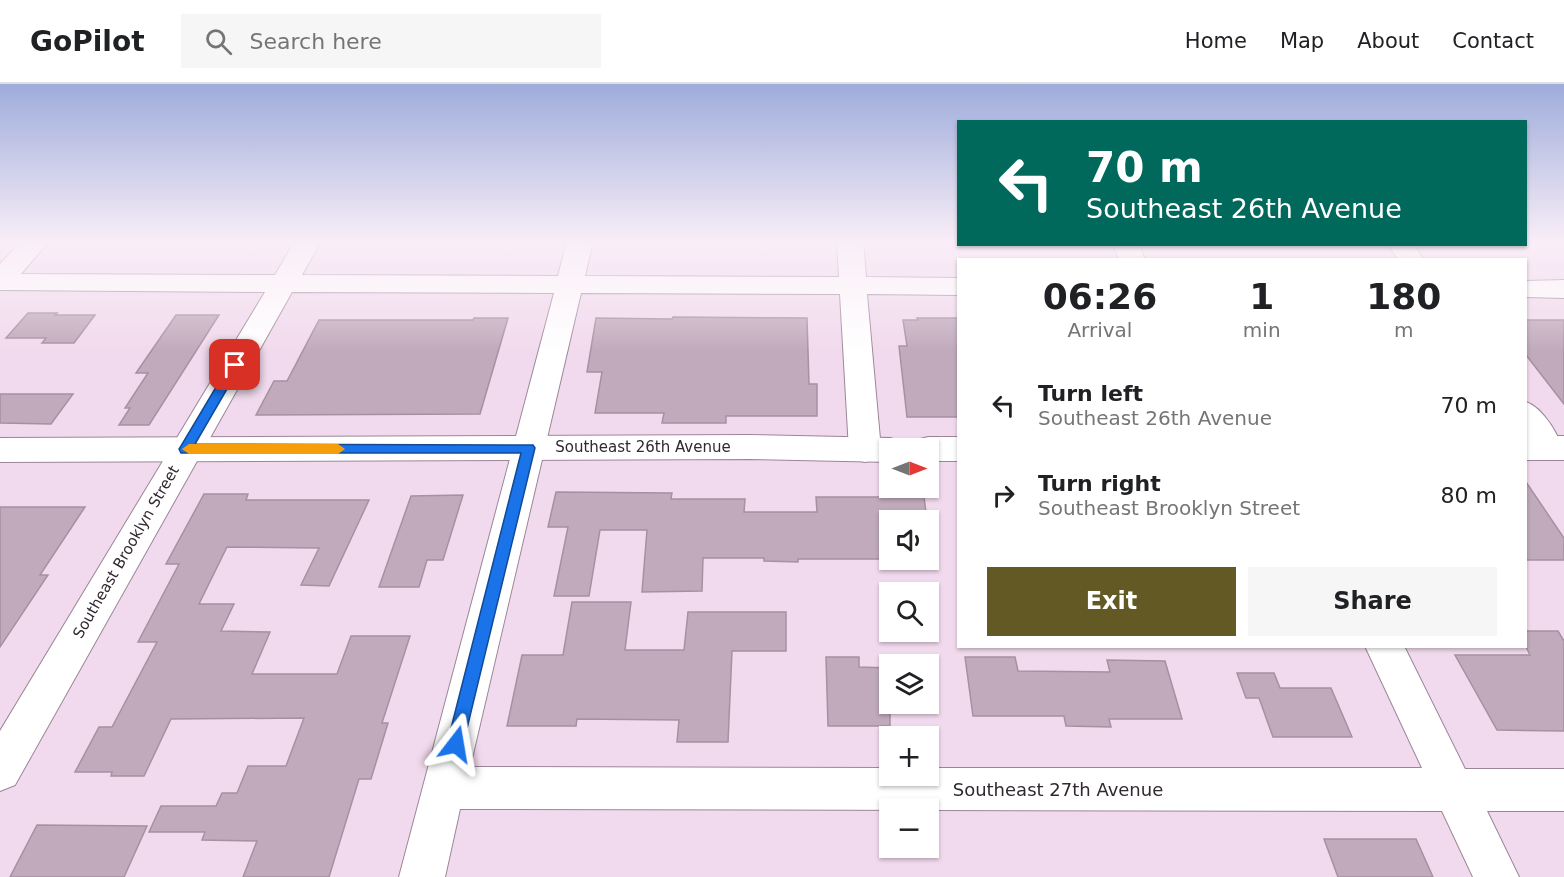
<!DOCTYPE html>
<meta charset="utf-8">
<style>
body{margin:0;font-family:"DejaVu Sans",sans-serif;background:#f6f6f6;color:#202124;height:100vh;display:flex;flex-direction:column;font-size:22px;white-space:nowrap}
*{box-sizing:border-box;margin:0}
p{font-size:20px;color:#757577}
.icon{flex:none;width:33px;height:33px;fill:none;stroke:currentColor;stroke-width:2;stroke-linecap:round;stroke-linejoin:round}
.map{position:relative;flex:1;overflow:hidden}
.side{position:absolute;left:957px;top:174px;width:570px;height:390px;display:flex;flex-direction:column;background:#fff;border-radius:0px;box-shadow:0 2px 4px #0004}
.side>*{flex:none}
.banner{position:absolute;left:957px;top:36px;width:570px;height:126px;border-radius:0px;box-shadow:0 2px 4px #0004;background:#00695c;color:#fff;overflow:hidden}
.needle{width:39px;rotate:90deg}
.fabs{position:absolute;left:879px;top:354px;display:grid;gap:12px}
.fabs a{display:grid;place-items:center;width:60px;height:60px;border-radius:0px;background:#fff;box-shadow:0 2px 4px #0004;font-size:30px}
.pin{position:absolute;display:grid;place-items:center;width:51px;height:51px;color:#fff;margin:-26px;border-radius:12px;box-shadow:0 3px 9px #0006}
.me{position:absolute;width:66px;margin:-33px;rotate:14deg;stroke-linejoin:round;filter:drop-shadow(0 0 4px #0008)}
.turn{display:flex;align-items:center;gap:21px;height:126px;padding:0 30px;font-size:27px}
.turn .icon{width:78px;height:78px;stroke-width:2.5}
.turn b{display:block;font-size:42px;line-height:51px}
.eta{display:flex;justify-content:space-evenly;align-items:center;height:102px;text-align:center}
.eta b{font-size:36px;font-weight:700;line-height:42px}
.action{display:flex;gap:12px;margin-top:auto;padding:12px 30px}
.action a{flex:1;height:69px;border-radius:0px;background:#625925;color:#fff;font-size:24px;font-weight:700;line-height:69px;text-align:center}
.action a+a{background:#f6f6f6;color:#202124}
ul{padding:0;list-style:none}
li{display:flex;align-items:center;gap:18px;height:90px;padding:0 30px}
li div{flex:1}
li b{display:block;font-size:22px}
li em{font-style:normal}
header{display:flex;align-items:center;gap:36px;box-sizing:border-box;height:84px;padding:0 30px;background:#fff;border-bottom:2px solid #e0e0e0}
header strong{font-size:28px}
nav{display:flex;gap:33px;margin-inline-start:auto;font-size:21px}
.search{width:420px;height:54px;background:#f6f6f6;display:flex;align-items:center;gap:15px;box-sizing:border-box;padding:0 21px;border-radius:0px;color:#757577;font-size:22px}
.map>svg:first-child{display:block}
</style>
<header>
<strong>GoPilot</strong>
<div class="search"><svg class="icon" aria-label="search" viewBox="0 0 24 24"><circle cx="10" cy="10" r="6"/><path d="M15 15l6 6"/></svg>Search here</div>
<nav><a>Home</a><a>Map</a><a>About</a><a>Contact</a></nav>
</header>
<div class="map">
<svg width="1564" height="793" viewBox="0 0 1564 793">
<rect width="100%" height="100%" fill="#f1daed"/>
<!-- building -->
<g fill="#c0aabc" stroke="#a690a2" stroke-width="1.5">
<path d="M28 229H57L55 231H95L74 259H42L46 254H6Z"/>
<path d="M176 231H219L149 341H119L130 324H125L148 289H136Z"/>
<path d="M673 233 807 234 809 300H817V332H726V339H662L664 329H595L602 288H587L596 234 672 235Z"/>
<path d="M474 234H508L480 330 256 331 274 297H287L319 236H473Z"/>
<path d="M917 234H958V333H907L899 262H907L903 236H918Z"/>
<path d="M1526 236H1564V320L1526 271Z"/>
<path d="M0 310H73L51 340 0 339Z"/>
<path d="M1526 398 1564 454V476H1526Z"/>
<path d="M556 408 672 409 671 415H745L744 428H817L816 413H924L927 436H890V475H798V478L764 477V474H703L702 507 642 508 647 446H600L589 512H554L568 443H548Z"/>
<path d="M204 410H248L246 416H369L329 502 301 501 319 464 227 463 199 520H234L221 547 270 548 252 590H337L351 552H410L382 639H388L371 695H359L329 793H243L257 757 202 756 205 748H149L161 722H216L222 709H237L248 682H286L304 634 171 635 144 692H111L112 688H75L99 643H112L157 558H138L179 480H166Z"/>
<path d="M463 411 443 476H427L419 503H379L411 412Z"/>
<path d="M0 423H85L40 491H48L0 563Z"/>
<path d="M572 518H631L625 566H684L688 528H786V567H732L728 658H677L679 636 577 635 576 642H507L522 571H563Z"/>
<path d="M1526 547H1558L1564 557V647L1497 646 1455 571H1530L1526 563Z"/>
<path d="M826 573H859V583L890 584V642H828Z"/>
<path d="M965 573H1015L1018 587 1110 588 1107 576 1165 577 1182 635H1109L1111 643 1066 642 1064 632H973Z"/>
<path d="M1237 589H1274L1280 604H1331L1352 653H1273L1259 614H1246Z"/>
<path d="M37 741 147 742 124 793H10Z"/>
<path d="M1324 755H1416L1433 793H1338Z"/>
</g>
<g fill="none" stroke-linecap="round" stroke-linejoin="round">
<defs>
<g id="street">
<path d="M22 157H49L21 190 275 191 295 157H321L302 191 558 192 567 157H593L585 192 839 193 837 157H863L866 193 958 194V211L867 210 881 366 876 375 865 378 854 375 849 366 840 210 581 209 470 683 890 684V692H928V684H1422L1365 562H1404L1465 685H1564V727H1487L1519 793H1473L1442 727 460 725 445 793H399L554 209 292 208 15 701 0 707V647L265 208 0 206V180Z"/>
<path d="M1113 160H1139L1145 176H1119Z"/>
<path d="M1388 160H1413L1424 176H1398Z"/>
<path d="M1564 196V214L1526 213V197Z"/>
<path d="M1526 318C1542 323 1564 355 1562 373 1526 384 1523 343 1526 318Z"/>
</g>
<g id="secondary">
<path d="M749 351 890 354 901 357 905 364H890V378L749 375 0 378V354Z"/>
<rect x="1526" y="352" width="38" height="24"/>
<path d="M928 353H958V377H928V364H912L917 356Z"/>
</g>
</defs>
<!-- street casing -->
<use href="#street" stroke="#9b8697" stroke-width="2"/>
<!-- secondary casing -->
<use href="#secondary" stroke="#9b8697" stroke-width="2"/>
<!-- street -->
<use href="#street" fill="#fff" fill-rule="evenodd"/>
<!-- secondary -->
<use href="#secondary" fill="#fff" fill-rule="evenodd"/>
</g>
<!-- sky -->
<linearGradient id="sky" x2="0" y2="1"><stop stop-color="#9eacdb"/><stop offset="0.59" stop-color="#f9eef7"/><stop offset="1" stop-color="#f9eef7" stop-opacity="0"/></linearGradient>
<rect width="1564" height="268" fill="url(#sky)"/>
<!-- route -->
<path fill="#1a73e8" stroke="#114b97" stroke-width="1.5" d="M235 277 241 281 195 360 533 361 535 364 462 665 456 668 450 665 447 660 521 369H181L179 365 181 362 231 278Z"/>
<!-- slow -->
<path fill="#f59e0b" d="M189 360H338L345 365 338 370H189L182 365Z"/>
<g text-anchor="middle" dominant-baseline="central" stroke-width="5" stroke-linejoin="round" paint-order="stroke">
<!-- street labels -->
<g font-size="15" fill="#322930" stroke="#fff">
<text x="643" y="363">Southeast 26th Avenue</text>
<text transform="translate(126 468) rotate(-60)">Southeast Brooklyn Street</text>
</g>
<!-- near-street labels -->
<g font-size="18" fill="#322930" stroke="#fff">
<text x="1058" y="705">Southeast 27th Avenue</text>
</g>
</g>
</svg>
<div class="fabs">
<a><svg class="needle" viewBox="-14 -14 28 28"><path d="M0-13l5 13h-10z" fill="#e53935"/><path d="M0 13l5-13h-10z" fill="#757577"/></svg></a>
<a><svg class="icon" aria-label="sound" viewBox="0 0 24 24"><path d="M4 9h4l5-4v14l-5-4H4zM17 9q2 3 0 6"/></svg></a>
<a><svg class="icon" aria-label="search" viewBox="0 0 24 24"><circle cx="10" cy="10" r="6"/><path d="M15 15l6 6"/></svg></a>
<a><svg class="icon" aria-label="layers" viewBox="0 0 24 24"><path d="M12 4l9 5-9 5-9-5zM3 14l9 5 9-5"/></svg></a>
<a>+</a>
<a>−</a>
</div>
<div class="pin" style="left:235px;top:281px;background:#d93025"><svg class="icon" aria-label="arrive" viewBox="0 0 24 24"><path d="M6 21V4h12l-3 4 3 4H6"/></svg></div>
<svg class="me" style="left:456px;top:660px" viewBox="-20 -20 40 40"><path d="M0-17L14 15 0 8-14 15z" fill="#1a73e8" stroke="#fff" stroke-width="4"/></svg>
<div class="banner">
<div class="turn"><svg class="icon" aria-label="left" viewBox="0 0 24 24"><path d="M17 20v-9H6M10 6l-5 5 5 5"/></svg><div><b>70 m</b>Southeast 26th Avenue</div></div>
</div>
<section class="side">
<div class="eta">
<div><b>06:26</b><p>Arrival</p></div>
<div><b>1</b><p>min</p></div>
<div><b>180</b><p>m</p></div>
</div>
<ul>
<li><svg class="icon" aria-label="left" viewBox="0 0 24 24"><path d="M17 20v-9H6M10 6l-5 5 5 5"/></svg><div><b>Turn left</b><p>Southeast 26th Avenue</p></div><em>70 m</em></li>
<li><svg class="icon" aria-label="right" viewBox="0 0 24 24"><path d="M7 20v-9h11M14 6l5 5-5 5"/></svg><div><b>Turn right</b><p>Southeast Brooklyn Street</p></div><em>80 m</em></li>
</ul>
<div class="action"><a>Exit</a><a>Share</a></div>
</section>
</div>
